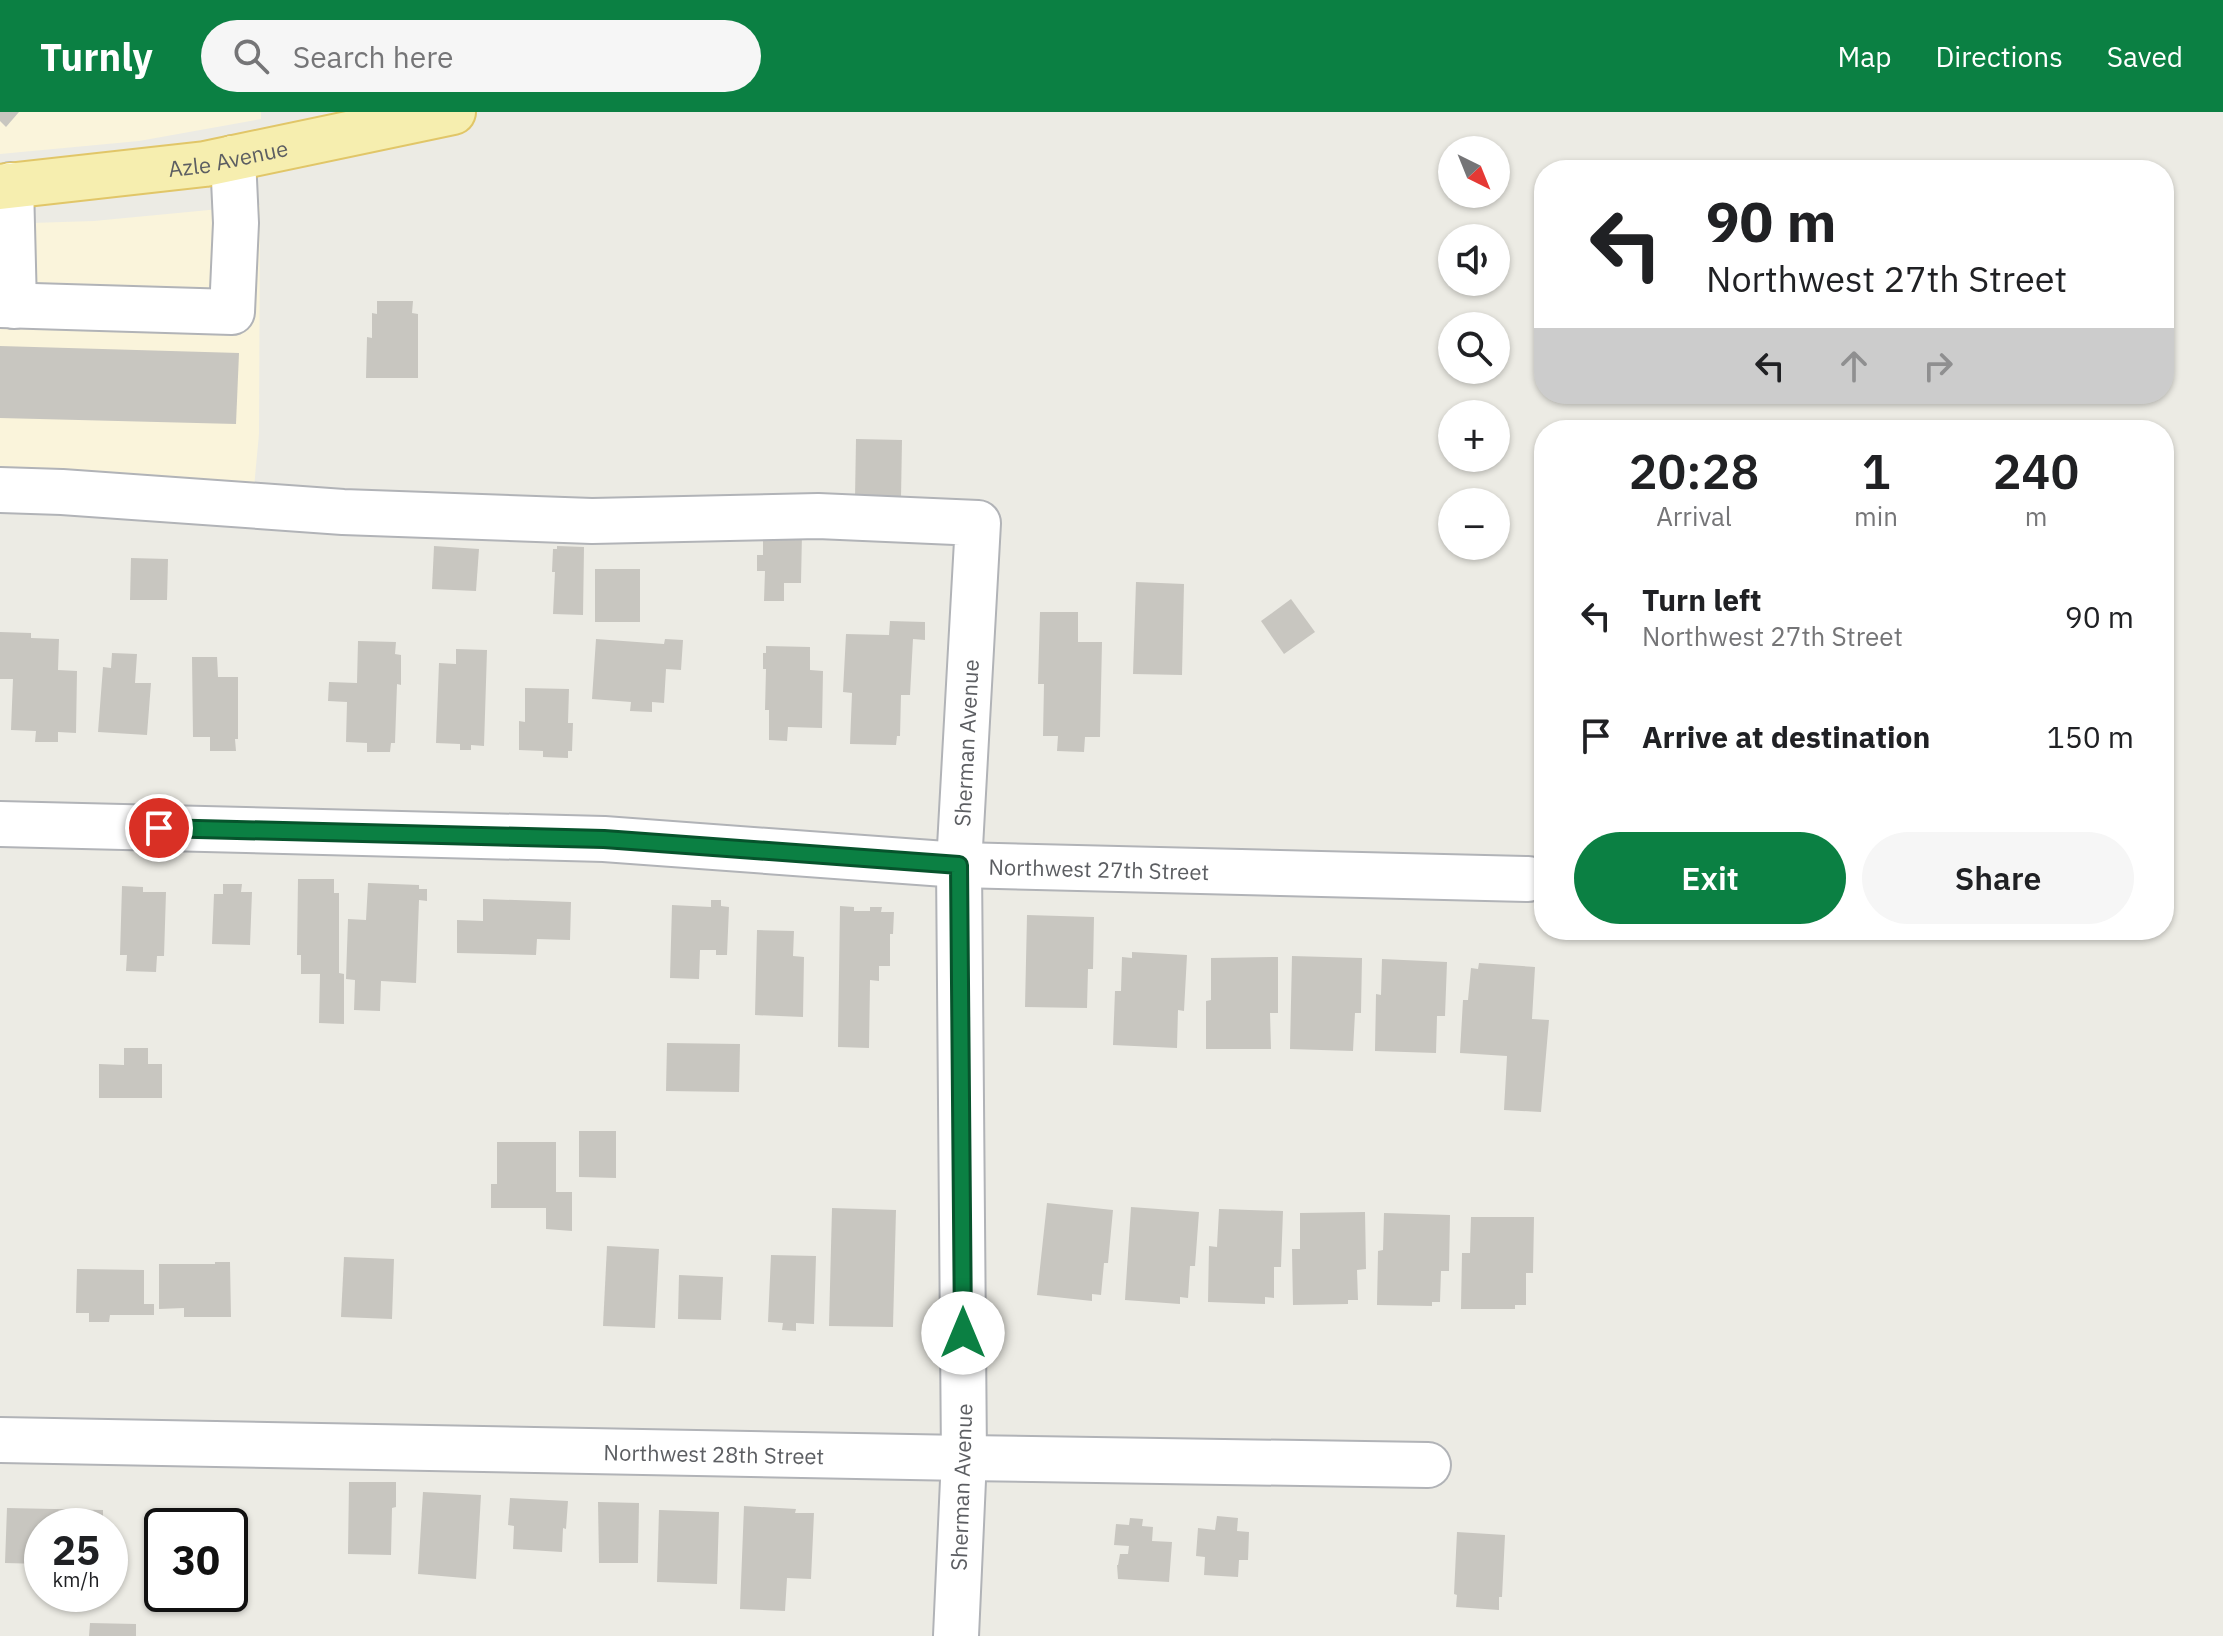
<!DOCTYPE html>
<meta charset="utf-8">
<style>
body{margin:0;font-family:"IBM Plex Sans",sans-serif;background:#f6f6f6;color:#202124;height:100vh;display:flex;flex-direction:column;font-size:30px;white-space:nowrap}
*{box-sizing:border-box;margin:0}
p{font-size:26px;color:#757577}
.icon{flex:none;width:44px;height:44px;fill:none;stroke:currentColor;stroke-width:2;stroke-linecap:round;stroke-linejoin:round}
.map{position:relative;flex:1;overflow:hidden}
.sheet{position:absolute;left:1534px;top:308px;width:640px;height:520px;display:flex;flex-direction:column;background:#fff;border-radius:32px;box-shadow:0 2px 6px #0004}
.sheet>*{flex:none}
.guide{position:absolute;left:1534px;top:48px;width:640px;height:244px;border-radius:32px;box-shadow:0 2px 6px #0004;background:#fff;color:#202124;overflow:hidden}
.needle{width:52px;rotate:137deg}
.tools{position:absolute;left:1438px;top:24px;display:grid;gap:16px}
.tools a{display:grid;place-items:center;width:72px;height:72px;border-radius:50%;background:#fff;box-shadow:0 2px 6px #0004;font-size:40px}
.speed{position:absolute;left:24px;top:1396px;display:flex;gap:16px;font-size:40px;font-weight:700;text-align:center}
.speed>*{display:grid;place-content:center;width:104px;height:104px;border-radius:50%;background:#fff;box-shadow:0 2px 6px #0004;line-height:1}
.speed small{font-size:20px;font-weight:400}
.speed .limit{border:4px solid #111;border-radius:12px;background:#fff;color:#111}
.pin{position:absolute;display:grid;place-items:center;width:68px;height:68px;color:#fff;margin:-34px;border:4px solid #fff;border-radius:50%;box-shadow:0 2px 8px #0007}
.me{position:absolute;width:88px;margin:-44px;rotate:0deg;stroke-linejoin:round;filter:drop-shadow(0 0 6px #0008)}
.turn{display:flex;align-items:center;gap:28px;height:168px;padding:0 40px;font-size:36px}
.turn .icon{width:104px;height:104px;stroke-width:2.5}
.turn b{display:block;font-size:56px;line-height:68px}
.lanes{display:flex;align-items:center;height:76px;padding:0 40px;background:#0003;justify-content:center;gap:40px;direction:ltr}
.lanes .off{opacity:.35}
.eta{display:flex;justify-content:space-evenly;align-items:center;height:136px;text-align:center}
.eta b{font-size:48px;font-weight:600;line-height:56px}
.action{display:flex;gap:16px;margin-top:auto;padding:16px 40px}
.action a{flex:1;height:92px;border-radius:48px;background:#0b8043;color:#fff;font-size:32px;font-weight:600;line-height:92px;text-align:center}
.action a+a{background:#f6f6f6;color:#202124}
ul{padding:0;list-style:none}
li{display:flex;align-items:center;gap:24px;height:120px;padding:0 40px}
li div{flex:1}
li b{display:block;font-size:30px}
li em{font-style:normal}
header{display:flex;align-items:center;gap:48px;box-sizing:border-box;height:112px;padding:0 40px;background:#0b8043;color:#fff}
header strong{font-size:38px}
nav{display:flex;gap:44px;margin-inline-start:auto;font-size:28px}
.search{width:560px;height:72px;background:#f6f6f6;display:flex;align-items:center;gap:20px;box-sizing:border-box;padding:0 28px;border-radius:44px;color:#757577;font-size:30px}
.map>svg:first-child{display:block}
</style>
<header>
<strong>Turnly</strong>
<div class="search"><svg class="icon" aria-label="search" viewBox="0 0 24 24"><circle cx="10" cy="10" r="6"/><path d="M15 15l6 6"/></svg>Search here</div>
<nav><a>Map</a><a>Directions</a><a>Saved</a></nav>
</header>
<div class="map">
<svg width="2223" height="1524" viewBox="0 0 2223 1524">
<rect width="100%" height="100%" fill="#ecebe4"/>
<!-- commercial -->
<g fill="#faf4db">
<path d="M0 0H261V7L139 29 0 42Z"/>
<path d="M260 93 259 322 251 407 0 393V112L94 109Z"/>
</g>
<!-- building -->
<g fill="#c8c6c0">
<path d="M0 0H19L6 15 0 9Z"/>
<path d="M377 189H413L412 201 418 202V266H366L367 225 372 226V201L377 202Z"/>
<path d="M0 234 239 241 236 312 0 306Z"/>
<path d="M856 327 902 328 901 386H855Z"/>
<path d="M763 420 802 421 801 471H784V489H764L765 459H757V443H763Z"/>
<path d="M434 434 479 437 476 479 432 477Z"/>
<path d="M557 434 584 435 583 503 553 502 555 460H552L553 437H557Z"/>
<path d="M131 446 168 447 167 488H130Z"/>
<rect x="595" y="457" width="45" height="53"/>
<path d="M1136 470 1184 472 1182 563 1133 562Z"/>
<path d="M1291 487 1315 520 1284 542 1261 509Z"/>
<path d="M1040 500H1078V530H1102L1100 625H1085L1084 640 1057 639 1058 624H1043L1044 572H1038Z"/>
<path d="M890 509 925 510V528L913 527 910 583H901L900 624H897L896 633 850 632 852 581 843 580 846 522 889 523Z"/>
<path d="M0 520 31 521V526L59 527 58 558 77 559 76 621 58 620V630H35L36 619 11 618 13 567H0Z"/>
<path d="M596 527 664 532 665 527 683 528 681 558 666 557 664 591 652 590V600L630 599 631 590 592 587Z"/>
<path d="M358 529 396 530 395 542 401 543V573L397 572 395 631H391L390 640H367V631L346 630 347 590 328 589 329 570 357 571Z"/>
<path d="M766 534 810 535V558L823 559 822 616 788 615 787 629 769 628V598H765L766 557H763V541H766Z"/>
<path d="M456 537 487 538 484 634 471 633V638H460V632L436 631 439 551 456 552Z"/>
<path d="M112 541 137 542 135 571H151L147 623 98 620 103 555 111 556Z"/>
<path d="M192 545H217L218 565H238V627H235L236 639H210V625H193Z"/>
<path d="M525 576 569 577 568 611H573L572 639H568V646L543 645V639L519 638V609L525 610Z"/>
<path d="M298 767H334V781H339V861L344 862V912L319 911 320 862H301V843H297Z"/>
<path d="M368 771 419 773V777H427V789L419 788 416 871 381 869 380 899 354 898 355 868 346 867 348 807 366 808Z"/>
<path d="M223 772H242L241 780H252L250 833 212 832 214 782H223Z"/>
<path d="M122 774 143 775V780H166L164 844H157L156 860 126 859 127 843H120Z"/>
<path d="M483 787 571 790 570 828 537 827 536 843 457 841V808L483 809Z"/>
<path d="M711 788H721V794L729 795 727 843H716V838H700L699 867 670 866 672 793 711 795Z"/>
<path d="M840 794 854 795V799H870V795H882L881 800H894L893 822H890V854H879V869L870 868 869 936 838 935Z"/>
<path d="M1027 803 1094 805 1093 857H1088L1087 896 1025 895Z"/>
<path d="M757 818 794 819 793 844 804 845 803 905 755 903Z"/>
<path d="M1132 840 1187 843 1184 899 1178 898 1177 936 1113 933 1115 879H1121L1122 845 1132 846Z"/>
<path d="M1292 844 1362 846 1361 901H1355L1353 939 1290 937Z"/>
<path d="M1278 845V901H1270L1271 937H1206V889L1211 888V846Z"/>
<path d="M1382 847 1447 850 1445 904H1437L1436 941 1375 939 1376 882 1381 883Z"/>
<path d="M1479 851 1535 855 1532 907 1549 908 1541 1000 1504 998 1507 944 1460 941 1463 888H1468L1471 856 1478 857Z"/>
<path d="M667 931 740 932 739 980 666 979Z"/>
<path d="M124 936H148V952H162V986H99V952L124 953Z"/>
<path d="M579 1019H616V1066L579 1065Z"/>
<path d="M497 1030H556V1080H572V1119L546 1117V1096H491V1072H497Z"/>
<path d="M1047 1091 1113 1098 1108 1151H1104L1101 1183 1092 1182V1189L1037 1183Z"/>
<path d="M1131 1095 1199 1100 1195 1154H1190L1188 1186 1180 1185V1192L1125 1188Z"/>
<path d="M832 1096 896 1098 893 1215 829 1214Z"/>
<path d="M1219 1097 1283 1099 1281 1155H1274V1186L1265 1185V1192L1208 1190 1209 1134 1217 1135Z"/>
<path d="M1365 1100 1366 1157 1357 1158 1358 1188H1348V1192L1293 1193 1292 1137H1300V1101Z"/>
<path d="M1384 1101 1450 1103 1449 1159H1441L1440 1190H1432V1194L1377 1193 1378 1139 1383 1138Z"/>
<path d="M1471 1105H1534L1533 1161H1526V1193H1515V1197H1461L1462 1141H1470Z"/>
<path d="M607 1134 659 1137 655 1216 603 1214Z"/>
<path d="M771 1143 816 1144 814 1212 796 1211V1219L782 1218 783 1211 768 1210Z"/>
<path d="M344 1145 394 1147 392 1207 341 1205Z"/>
<path d="M215 1150H230L231 1205H184V1196L159 1197V1152H215Z"/>
<path d="M77 1157 144 1158V1192H154V1203H110L109 1210H89V1201H76Z"/>
<path d="M679 1163 723 1165 721 1208 678 1207Z"/>
<path d="M349 1370H396V1395L392 1396 391 1443 348 1442Z"/>
<path d="M423 1380 481 1383 476 1467 418 1462Z"/>
<path d="M510 1386 568 1389 566 1417 563 1416 562 1440 513 1437 514 1414 508 1413Z"/>
<path d="M598 1390 639 1391 638 1451H599Z"/>
<path d="M744 1394 796 1397 795 1401H814L811 1467 787 1466 785 1499 740 1497Z"/>
<path d="M7 1396 103 1398V1414H42V1452L5 1451Z"/>
<path d="M659 1398 719 1400 717 1472 657 1470Z"/>
<path d="M1217 1404 1238 1406 1237 1419 1249 1420 1248 1448H1239L1238 1465 1204 1463 1205 1445 1196 1444 1198 1416 1215 1418Z"/>
<path d="M1130 1406 1143 1407 1142 1414 1153 1415 1152 1429 1172 1430 1169 1470 1118 1467 1117 1453H1118L1120 1442H1128L1129 1434 1114 1433 1116 1412 1129 1413Z"/>
<path d="M1457 1420 1505 1423 1502 1485H1499V1498L1456 1495 1457 1483 1454 1482Z"/>
<path d="M90 1511 136 1512V1524H89Z"/>
</g>
<g fill="none" stroke-linecap="round" stroke-linejoin="round">
<defs>
<g id="minor">
<path d="M11 73 14 194"/>
<path d="M0 193 232 200 236 111 233 46"/>
<path d="M0 378 62 380 343 400 592 409 818 404 978 411 959 753 964 1346 956 1524"/>
<path id="s1" d="M0 712 604 727 959 753 1528 767"/>
<path id="s2" d="M0 1328 964 1346 1428 1353"/>
</g>
<g id="major">
<path id="s3" d="M0 75 205 52 453 0"/>
</g>
</defs>
<!-- minor casing -->
<use href="#minor" stroke="#b1b3b7" stroke-width="48"/>
<!-- major casing -->
<use href="#major" stroke="#e1c668" stroke-width="48"/>
<!-- minor -->
<use href="#minor" stroke="#fff" stroke-width="44"/>
<!-- major -->
<use href="#major" stroke="#f6eeaf" stroke-width="44"/>
</g>
<g fill="none" stroke-linecap="round" stroke-linejoin="round">
<defs>
<path id="route" d="M159 716 604 727 959 753 963 1221"/>
</defs>
<!-- route casing -->
<use href="#route" stroke="#07532c" stroke-width="20"/>
<!-- route -->
<use href="#route" stroke="#0b8043" stroke-width="14"/>
</g>
<g text-anchor="middle" dominant-baseline="central" stroke-width="6" stroke-linejoin="round" paint-order="stroke">
<!-- street labels -->
<g font-size="22" fill="#5c5e62" stroke="#fff">
<text stroke="none"><textPath href="#s3" startOffset="230">Azle Avenue</textPath></text>
<text transform="translate(966 631) rotate(-87)">Sherman Avenue</text>
<text stroke="none"><textPath href="#s1" startOffset="1100">Northwest 27th Street</textPath></text>
<text stroke="none"><textPath href="#s2" startOffset="714">Northwest 28th Street</textPath></text>
<text transform="translate(961 1375) rotate(-88)">Sherman Avenue</text>
</g>
</g>
</svg>
<div class="tools">
<a><svg class="needle" viewBox="-14 -14 28 28"><path d="M0-13l5 13h-10z" fill="#e53935"/><path d="M0 13l5-13h-10z" fill="#757577"/></svg></a>
<a><svg class="icon" aria-label="sound" viewBox="0 0 24 24"><path d="M4 9h4l5-4v14l-5-4H4zM17 9q2 3 0 6"/></svg></a>
<a><svg class="icon" aria-label="search" viewBox="0 0 24 24"><circle cx="10" cy="10" r="6"/><path d="M15 15l6 6"/></svg></a>
<a>+</a>
<a>−</a>
</div>
<div class="speed"><div>25<small>km/h</small></div><div class="limit">30</div></div>
<div class="pin" style="left:159px;top:716px;background:#d93025"><svg class="icon" aria-label="arrive" viewBox="0 0 24 24"><path d="M6 21V4h12l-3 4 3 4H6"/></svg></div>
<svg class="me" style="left:963px;top:1221px" viewBox="-20 -20 40 40"><circle r="19" fill="#fff"/><path d="M0-13L10 11 0 6-10 11z" fill="#0b8043"/></svg>
<div class="guide">
<div class="turn"><svg class="icon" aria-label="left" viewBox="0 0 24 24"><path d="M17 20v-9H6M10 6l-5 5 5 5"/></svg><div><b>90 m</b>Northwest 27th Street</div></div>
<div class="lanes"><svg class="icon" aria-label="left" viewBox="0 0 24 24"><path d="M17 20v-9H6M10 6l-5 5 5 5"/></svg><svg class="icon off" aria-label="ahead" viewBox="0 0 24 24"><path d="M12 20V5M6 11l6-6 6 6"/></svg><svg class="icon off" aria-label="right" viewBox="0 0 24 24"><path d="M7 20v-9h11M14 6l5 5-5 5"/></svg></div>
</div>
<section class="sheet">
<div class="eta">
<div><b>20:28</b><p>Arrival</p></div>
<div><b>1</b><p>min</p></div>
<div><b>240</b><p>m</p></div>
</div>
<ul>
<li><svg class="icon" aria-label="left" viewBox="0 0 24 24"><path d="M17 20v-9H6M10 6l-5 5 5 5"/></svg><div><b>Turn left</b><p>Northwest 27th Street</p></div><em>90 m</em></li>
<li><svg class="icon" aria-label="arrive" viewBox="0 0 24 24"><path d="M6 21V4h12l-3 4 3 4H6"/></svg><div><b>Arrive at destination</b></div><em>150 m</em></li>
</ul>
<div class="action"><a>Exit</a><a>Share</a></div>
</section>
</div>
